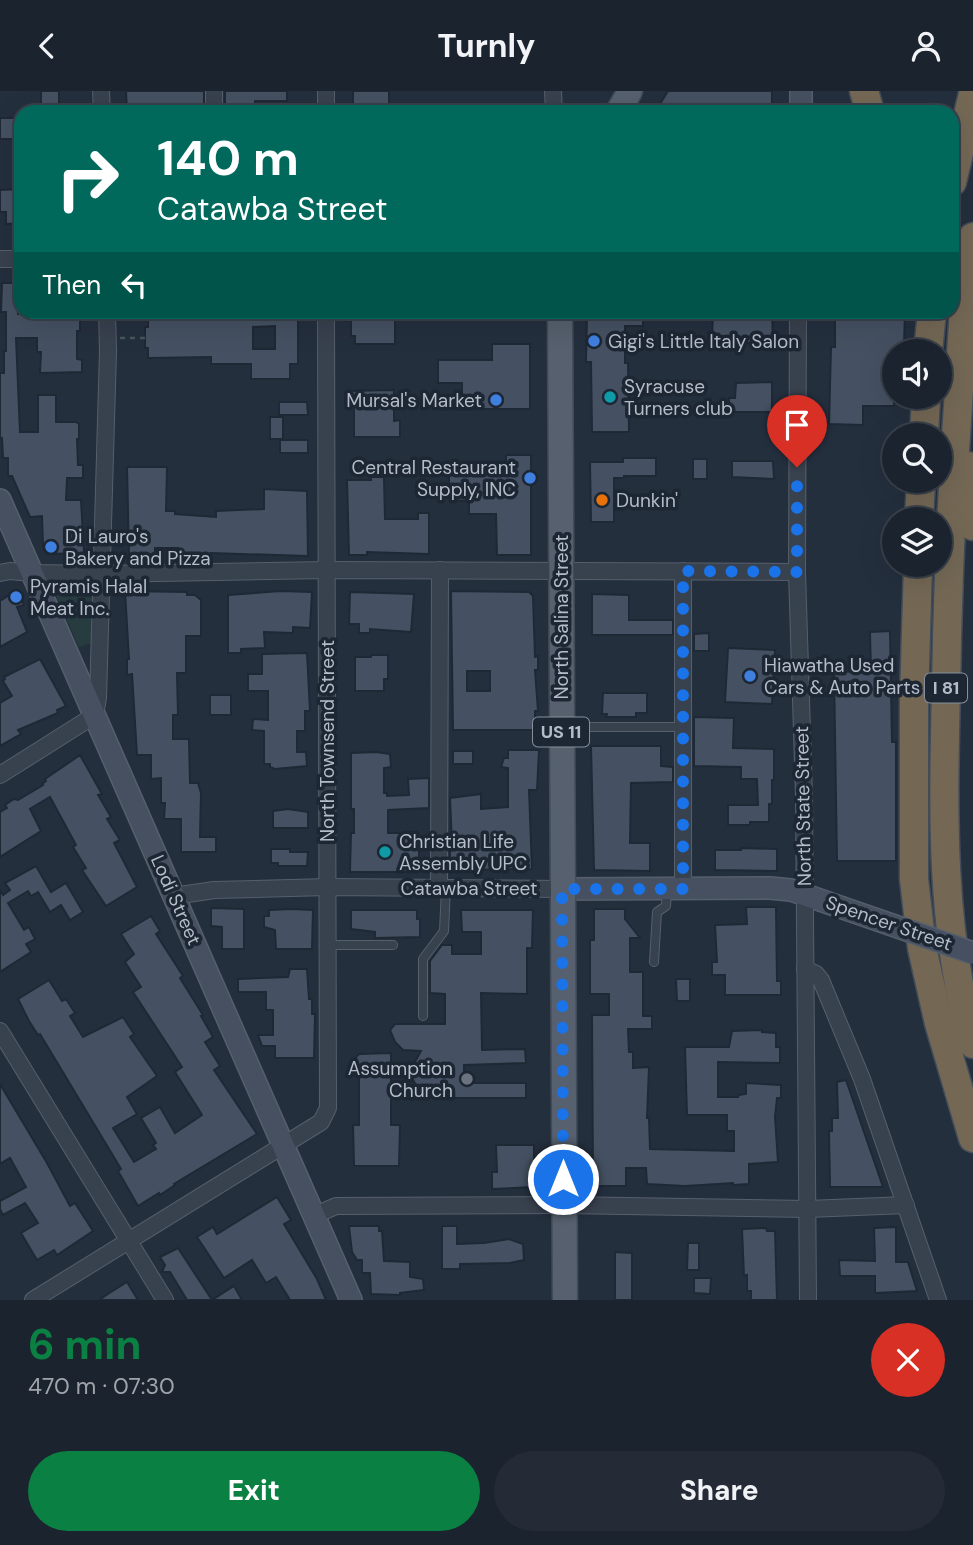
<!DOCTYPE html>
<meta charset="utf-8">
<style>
body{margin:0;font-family:"DM Sans",sans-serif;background:#242b36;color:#f1f3f6;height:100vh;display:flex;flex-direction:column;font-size:26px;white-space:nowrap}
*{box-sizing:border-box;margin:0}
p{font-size:23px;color:#a0a4aa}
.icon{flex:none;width:38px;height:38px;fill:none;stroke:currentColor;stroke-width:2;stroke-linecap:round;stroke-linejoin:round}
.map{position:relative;height:1209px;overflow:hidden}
.side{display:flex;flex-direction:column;background:#1b232e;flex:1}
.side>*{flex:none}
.guide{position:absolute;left:14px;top:14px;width:945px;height:214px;border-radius:21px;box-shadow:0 7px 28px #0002,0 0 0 2px #39404a;background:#00695c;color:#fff;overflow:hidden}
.buttons{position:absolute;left:882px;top:248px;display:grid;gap:14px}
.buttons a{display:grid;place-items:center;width:70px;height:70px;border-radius:50%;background:#1b232e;box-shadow:0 7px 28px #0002,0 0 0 2px #39404a;font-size:35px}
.pin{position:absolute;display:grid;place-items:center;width:60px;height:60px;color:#fff;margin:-72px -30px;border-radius:50% 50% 50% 0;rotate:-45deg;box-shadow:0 0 7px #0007}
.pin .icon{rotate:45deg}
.me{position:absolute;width:77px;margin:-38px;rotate:0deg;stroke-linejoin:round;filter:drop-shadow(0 0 5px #0008)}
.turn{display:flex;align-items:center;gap:24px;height:147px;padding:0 28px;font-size:32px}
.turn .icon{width:91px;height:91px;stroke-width:2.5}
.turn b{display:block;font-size:49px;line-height:60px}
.then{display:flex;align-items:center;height:66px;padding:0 28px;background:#0003;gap:14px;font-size:26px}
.round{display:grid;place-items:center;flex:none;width:74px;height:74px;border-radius:37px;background:#242b36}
.summary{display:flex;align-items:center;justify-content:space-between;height:119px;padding:0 28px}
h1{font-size:42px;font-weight:700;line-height:52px;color:#0b8043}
.cta{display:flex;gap:14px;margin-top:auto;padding:14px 28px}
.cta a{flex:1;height:80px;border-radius:42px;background:#0b8043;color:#fff;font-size:28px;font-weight:700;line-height:80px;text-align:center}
.cta a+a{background:#242b36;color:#f1f3f6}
header{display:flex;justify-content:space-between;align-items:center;height:91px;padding:0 28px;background:#1b232e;font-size:32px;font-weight:700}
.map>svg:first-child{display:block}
</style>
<header><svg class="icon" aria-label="back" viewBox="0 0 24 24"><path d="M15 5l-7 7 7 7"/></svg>Turnly<svg class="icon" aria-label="person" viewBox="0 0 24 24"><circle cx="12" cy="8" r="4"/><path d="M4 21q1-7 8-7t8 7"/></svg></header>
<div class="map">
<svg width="973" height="1209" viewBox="0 0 973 1209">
<rect width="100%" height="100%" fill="#242f3e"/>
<!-- green -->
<path fill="#263c3f" d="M55 503 95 507 94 551 79 556Z"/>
<!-- building -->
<g fill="#455162" stroke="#1f2835" stroke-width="2" fill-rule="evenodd">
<rect x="41" y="0" width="18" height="21"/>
<path d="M126 0H204V21H127Z"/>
<path d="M225 0H287V10H255V21H225Z"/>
<rect x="353" y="0" width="36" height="21"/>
<path d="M668 0H772V21H655Z"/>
<rect x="0" y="27" width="21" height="21"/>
<path d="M21 98V132L6 133V121H0V99Z"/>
<path d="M2 192H18V223H29V227L55 228V220H80V240H77V268L82 269V281L40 282 41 261H37V247H16L20 341H38V304H56V331H76L79 333V348H77L78 374H83V387H67L66 409H81L84 462 47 463 43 455 42 425 30 426 12 385H8V367H3L2 347H0V282H4V260H6V221H1Z"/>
<path d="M210 220 298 222V273H290V288H251V273H211V266L148 267V257H145V236H148V227H211ZM275 235V258H253V236Z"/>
<path d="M382 220H395V253H355V245H351V229H382Z"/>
<path d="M587 220H624V223L643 224V235H625V272H628L629 341H592L591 271H586Z"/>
<path d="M713 220H772L773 252H732V248H712Z"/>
<path d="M835 220H905L904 256H897V261H894V315H863V334L829 333 831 256H835Z"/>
<path d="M492 253H530V318H462V292H438V269H492Z"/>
<path d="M772 291V321H729V307H735L736 292Z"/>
<path d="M394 299V330L400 329V346H354V311H348V300Z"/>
<path d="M279 311H307L308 324H279Z"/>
<rect x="270" y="326" width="13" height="22"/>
<rect x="280" y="349" width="28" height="13"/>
<path d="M506 364H531V464H497L496 423H469V410L449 409V384L464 385 465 380 482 381V371H506Z"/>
<path d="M623 367H656V385H624V387H614V431H591L590 371H623Z"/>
<rect x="693" y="368" width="14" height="20"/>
<path d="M732 370H773L774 388 732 386Z"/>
<path d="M127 376H167L166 420H175V423L216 426V420L264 418V398L307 400 308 465 211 462V465H198L179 464 178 457H155V465H129Z"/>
<path d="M371 386H384L385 428H418V422H429V463L367 461V464H349L347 389H371Z"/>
<path d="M17 499 24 514 17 516 27 541 0 556V510Z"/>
<path d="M125 500 187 501V504H195L201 509V545H186V582H177L178 624H173V648H189L190 692H198L201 702 200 746H216V761H181V728H164L165 712H161V687L151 688V664H137L132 583 127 584V568H129Z"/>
<path d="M281 500 312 501 310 537 293 536V542L264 541 265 557 241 558V562H228V504Z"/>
<path d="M451 500 529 501 533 505 535 566 538 565V579H535L538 620H535V639H453ZM467 580H490V600H467Z"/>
<path d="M350 501 414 503 411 541 370 538V542H359V533H349Z"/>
<path d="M592 503 629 504V529H673V544H592Z"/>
<path d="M890 540 892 651H896V770H837L834 581 871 580 870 541Z"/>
<path d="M709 542V560H694V543Z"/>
<path d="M728 557 775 559 772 613 725 611Z"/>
<path d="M307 562 310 620H305V640H297V661H306L307 675 275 678 270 676V673H264V640L252 639 253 628 268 629V600H248V583H262V563Z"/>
<path d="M371 564H388V588H384V600H355V566H371Z"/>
<path d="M40 568 66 615 57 619 58 622 18 639 21 643 0 655V612L12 605 3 590 5 588 4 586Z"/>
<path d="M603 602H647V622H636V626H606L607 623H602Z"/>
<rect x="210" y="604" width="21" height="20"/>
<path d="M694 626 734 627 733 657 774 658V689H772V713H769V731H750V734H728V714H758L757 688H741V676L694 675Z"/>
<path d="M591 655H661V675L673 676V691L631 692 630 752H650V780L594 779Z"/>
<path d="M508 659H539L537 699H529L532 778 457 779V776H450V762L452 754 450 707 481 703V718L508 716V677L501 676 504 667H508Z"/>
<rect x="453" y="660" width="20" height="13"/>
<path d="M376 661 390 663 391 676 384 677V702H387V705L409 704 408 688 429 687V717L388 719V742H419V781H350L351 742H354V718H351V662Z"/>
<path d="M80 664 102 703 98 704 111 726 107 728 120 749 114 752 137 796 106 815 82 779 86 777 73 756 76 754 50 706 30 718 41 740 0 766V721L7 717 5 714 14 708 18 709 43 694 42 693 46 690 45 688Z"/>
<path d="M288 718 308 721V737H273V720Z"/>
<path d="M741 757 777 758V780L715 779V759H741Z"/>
<path d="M271 758H290V761H308L307 775H278V772H271Z"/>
<path d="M36 775 51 801 66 792 83 821 70 829 61 814 50 821 38 801 31 805 28 800 8 812 24 839 29 836 35 848 26 853 31 861 0 881V799L3 804 10 799 5 792Z"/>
<path d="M746 816H776L777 890H781V904H725V884H712V871H717L715 834 747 833Z"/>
<path d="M211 817 244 818V858H222V836L211 835Z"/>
<path d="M292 818 313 819 312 858H276L275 839 264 836V825H269V819Z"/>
<path d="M594 818H625V828L640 847H630V881H643V925H652V938H628L629 961H633V977L649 976 647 1027H649L650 1058 734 1060V1040H727V1024H687L685 956H729L732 940 762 939V941L776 942V956H780V972L718 971V1006H738L739 1004 746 1003V992L781 994V1007H777L775 1026 778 1071 749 1073V1093L733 1094V1092L685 1095 647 1093 646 1077H626V1095H593L592 924H609V903H590V849H594Z"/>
<path d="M351 819H417V828H420V846L375 847V841L351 838Z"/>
<path d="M461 819H533L532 857H527V903L481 902 482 959 525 958 526 972 464 974V992H526V1007H440V995L416 994 409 982 421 960 403 959 395 951 390 939 395 933H445V903L430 902V870L442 854H452V863H481V841H462Z"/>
<path d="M151 825 160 840 156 843 183 885 180 887 203 924 201 925 213 946 205 951 220 975 214 979 257 1043 174 1093 175 1094 160 1104 159 1102 138 1115 118 1080 121 1078 40 943 38 944 29 930 18 908 49 889 62 910 66 908 75 922 70 925 83 946 123 926 134 943 130 946 157 985 127 1006 137 1023 113 1037 134 1071 156 1058 153 1054 156 1052 141 1027 160 1016 175 1042 202 1024 175 981 182 976 133 901 141 896 125 871 134 863 121 843Z"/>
<path d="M290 878H307L309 908H312V923H315L314 967H275V955H262L258 944H273V919H266V901H238V888L288 886Z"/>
<path d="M676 888H690V910H677Z"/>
<path d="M391 962V1034H400L399 1075H354L353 1034H359V975L356 972V966L359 963Z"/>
<path d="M846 989 883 1096H830L829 1040H832V1027H838L837 991Z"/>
<path d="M0 993 47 1072 70 1115 75 1112 93 1140 57 1164 54 1159 37 1169 21 1142 38 1132 25 1112 3 1124 0 1118V1110L26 1096 10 1067 0 1073Z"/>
<path d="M496 1054H534V1096L492 1098V1081H497Z"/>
<path d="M277 1106 291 1129 284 1133 317 1188 326 1209H290L276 1186 266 1192 252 1169 224 1187 197 1146 213 1136 217 1143Z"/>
<path d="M349 1135H379V1140H382L384 1170 410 1171V1186L423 1188 424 1199 400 1202V1204L371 1203 370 1182H362V1169H357L352 1161Z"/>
<path d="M442 1135H457V1153L484 1152 509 1148 523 1153 524 1169 510 1172 460 1173V1178H442Z"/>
<path d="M896 1136V1171H908L917 1200 875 1202V1185H840L839 1169 875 1170 874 1137Z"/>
<path d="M766 1137 767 1140H775L777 1209H751V1200H747V1184L744 1185 742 1138Z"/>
<path d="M688 1152H699V1179H687Z"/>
<path d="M178 1157 212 1209 234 1195 242 1209H187L170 1181H162L165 1174 160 1166Z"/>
<path d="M615 1161 632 1162V1209H615Z"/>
<path d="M694 1187H711L710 1203 694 1202Z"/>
<path d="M127 1191 138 1209H99L111 1201Z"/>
</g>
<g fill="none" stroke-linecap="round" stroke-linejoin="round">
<defs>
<g id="lane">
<path d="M564 636H684"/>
<path d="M328 854H393"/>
<path d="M654 871 657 821 666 815 667 798"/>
<path d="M423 925V868L444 840 446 797"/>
</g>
<g id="street">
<path d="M101 0 102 21"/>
<path d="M214 0V21"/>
<path d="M326 0V21"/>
<path d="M553 0 554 21"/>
<path d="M0 168H21"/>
<path d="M798 220 797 481 804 705 808 1209"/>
<path d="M683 480V798"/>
<path d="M0 482 10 480 32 482 102 483 326 479 797 481"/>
<path d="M0 684 95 624 98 607 108 260 107 220"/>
<path d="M439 797 440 479"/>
<path d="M174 805 214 799 328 796 562 798"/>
<path d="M805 878 816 883 821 889 862 988 938 1209"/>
<path d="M0 940 165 1209"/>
<path d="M313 1125 336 1115 563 1114 808 1118 906 1114"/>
<path d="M33 1209 321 1031 328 1017 326 220"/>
</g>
<g id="secondary">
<path d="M801 21V0"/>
<path d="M0 409 351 1209"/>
<path d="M562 798 770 797 791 799 840 816"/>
</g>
<g id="primary">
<path d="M618 21 630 0"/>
<path d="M560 220 565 1209"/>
</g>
<g id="highway">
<path d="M864 0 870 21"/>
<path d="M952 91 973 3"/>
<path d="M973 146C964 196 962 248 959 299 953 382 949 464 947 547 945 683 935 821 973 953"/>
<path d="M928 261 932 220"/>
<path d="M924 345 926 306"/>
<path d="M968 375 973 435"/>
<path d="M919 429 921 390"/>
<path d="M918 474 914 609V788L922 857 939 932 973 1047"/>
</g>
</defs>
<!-- lane casing -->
<use href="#lane" stroke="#565f6c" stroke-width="10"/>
<!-- street casing -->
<use href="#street" stroke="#565f6c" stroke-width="18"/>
<!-- secondary casing -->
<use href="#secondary" stroke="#565f6c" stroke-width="24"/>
<!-- primary casing -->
<use href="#primary" stroke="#414a57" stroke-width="27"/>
<!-- highway casing -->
<use href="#highway" stroke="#434c59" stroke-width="31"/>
<!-- path -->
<g stroke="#44595c" stroke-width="2.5" stroke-dasharray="5 5" stroke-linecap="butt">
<path d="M159 220V227"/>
<path d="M259 220V222"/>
<path d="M120 247H145"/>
</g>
<!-- lane -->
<use href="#lane" stroke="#38414e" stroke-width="8"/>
<!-- street -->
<use href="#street" stroke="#38414e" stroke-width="16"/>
<!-- secondary -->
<use href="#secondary" stroke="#465061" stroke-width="21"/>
<!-- primary -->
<use href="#primary" stroke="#56606e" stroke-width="24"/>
<!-- highway -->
<use href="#highway" stroke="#746855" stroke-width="28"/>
<defs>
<path id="secondary-bridge" d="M840 816 973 862"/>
</defs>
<!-- secondary-bridge casing -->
<use href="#secondary-bridge" stroke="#565f6c" stroke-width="24" stroke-linecap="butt"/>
<!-- secondary-bridge -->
<use href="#secondary-bridge" stroke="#465061" stroke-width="21"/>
</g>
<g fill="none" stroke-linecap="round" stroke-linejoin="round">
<!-- route -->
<path stroke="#1a73e8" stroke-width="12" stroke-dasharray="0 21.6" d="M563 1088 562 798H683V480L797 481V376"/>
</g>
<!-- markers -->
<g fill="#3f7fe0" stroke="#1d2633" stroke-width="2.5">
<circle cx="594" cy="250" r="7"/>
<circle cx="496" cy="309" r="7"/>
<circle cx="530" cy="387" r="7"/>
<circle cx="51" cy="456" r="7"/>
<circle cx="16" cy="506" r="7"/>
<circle cx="750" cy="585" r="7"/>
</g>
<g fill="#0f9aa8" stroke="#1d2633" stroke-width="2.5">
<circle cx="610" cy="306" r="7"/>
<circle cx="385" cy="761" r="7"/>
</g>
<circle fill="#e8710a" stroke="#1d2633" stroke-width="2.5" cx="602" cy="409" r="7"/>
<circle fill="#6b7280" stroke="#1d2633" stroke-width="2.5" cx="467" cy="988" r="7"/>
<g text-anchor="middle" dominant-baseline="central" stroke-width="7" stroke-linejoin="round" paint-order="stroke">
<!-- shield labels -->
<g fill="#1d2633" stroke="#878f9c" stroke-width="2">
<rect x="925" y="582.5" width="42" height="29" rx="5"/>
<rect x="533" y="626.5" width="56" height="29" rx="5"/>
</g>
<g font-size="18" font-weight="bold" fill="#b4bcc9">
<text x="946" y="597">I 81</text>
<text x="561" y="641">US 11</text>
</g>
<!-- poi labels -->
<g font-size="19" fill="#b4bcc9" stroke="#1d2633" text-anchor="start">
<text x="608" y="250">Gigi's Little Italy Salon</text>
<text x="624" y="295">Syracuse<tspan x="624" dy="22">Turners club</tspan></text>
<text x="482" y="309" text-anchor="end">Mursal's Market</text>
<text x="516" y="376" text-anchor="end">Central Restaurant<tspan x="516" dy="22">Supply, INC</tspan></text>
<text x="616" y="409">Dunkin'</text>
<text x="65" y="445">Di Lauro's<tspan x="65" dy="22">Bakery and Pizza</tspan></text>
<text x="30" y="495">Pyramis Halal<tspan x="30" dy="22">Meat Inc.</tspan></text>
<text x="764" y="574">Hiawatha Used<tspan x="764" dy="22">Cars &amp; Auto Parts</tspan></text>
<text x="399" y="750">Christian Life<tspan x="399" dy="22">Assembly UPC</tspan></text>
<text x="453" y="977" text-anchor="end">Assumption<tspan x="453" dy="22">Church</tspan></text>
</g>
<!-- street labels -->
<g font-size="19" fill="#b4bcc9" stroke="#1d2633">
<text transform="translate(561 526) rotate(-90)">North Salina Street</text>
<text transform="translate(327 650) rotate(-90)">North Townsend Street</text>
<text transform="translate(803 715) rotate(-91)">North State Street</text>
<text x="469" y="797">Catawba Street</text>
<text transform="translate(176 809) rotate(66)">Lodi Street</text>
<text transform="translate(889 832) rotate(19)">Spencer Street</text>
</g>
</g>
</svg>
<div class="buttons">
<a><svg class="icon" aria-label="sound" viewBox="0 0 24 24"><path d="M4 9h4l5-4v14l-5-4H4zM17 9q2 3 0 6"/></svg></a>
<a><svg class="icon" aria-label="search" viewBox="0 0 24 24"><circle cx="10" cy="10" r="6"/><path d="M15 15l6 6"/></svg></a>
<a><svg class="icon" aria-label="layers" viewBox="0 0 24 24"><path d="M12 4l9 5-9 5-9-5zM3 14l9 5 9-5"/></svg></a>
</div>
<div class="pin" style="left:797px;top:376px;background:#d93025"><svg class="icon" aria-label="arrive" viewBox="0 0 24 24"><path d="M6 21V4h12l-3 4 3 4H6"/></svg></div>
<svg class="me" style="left:563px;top:1088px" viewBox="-20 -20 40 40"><circle r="17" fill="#1a73e8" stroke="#fff" stroke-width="3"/><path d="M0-11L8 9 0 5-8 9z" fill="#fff"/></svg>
<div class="guide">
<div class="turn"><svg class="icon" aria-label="right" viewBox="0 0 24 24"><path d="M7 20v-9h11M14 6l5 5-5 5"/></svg><div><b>140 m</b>Catawba Street</div></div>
<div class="then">Then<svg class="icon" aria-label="left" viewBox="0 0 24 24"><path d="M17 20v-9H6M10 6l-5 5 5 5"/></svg></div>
</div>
</div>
<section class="side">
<div class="summary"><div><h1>6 min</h1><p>470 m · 07:30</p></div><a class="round" style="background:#d93025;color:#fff"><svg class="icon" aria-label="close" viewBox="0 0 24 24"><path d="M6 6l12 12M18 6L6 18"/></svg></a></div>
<div class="cta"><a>Exit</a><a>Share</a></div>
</section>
